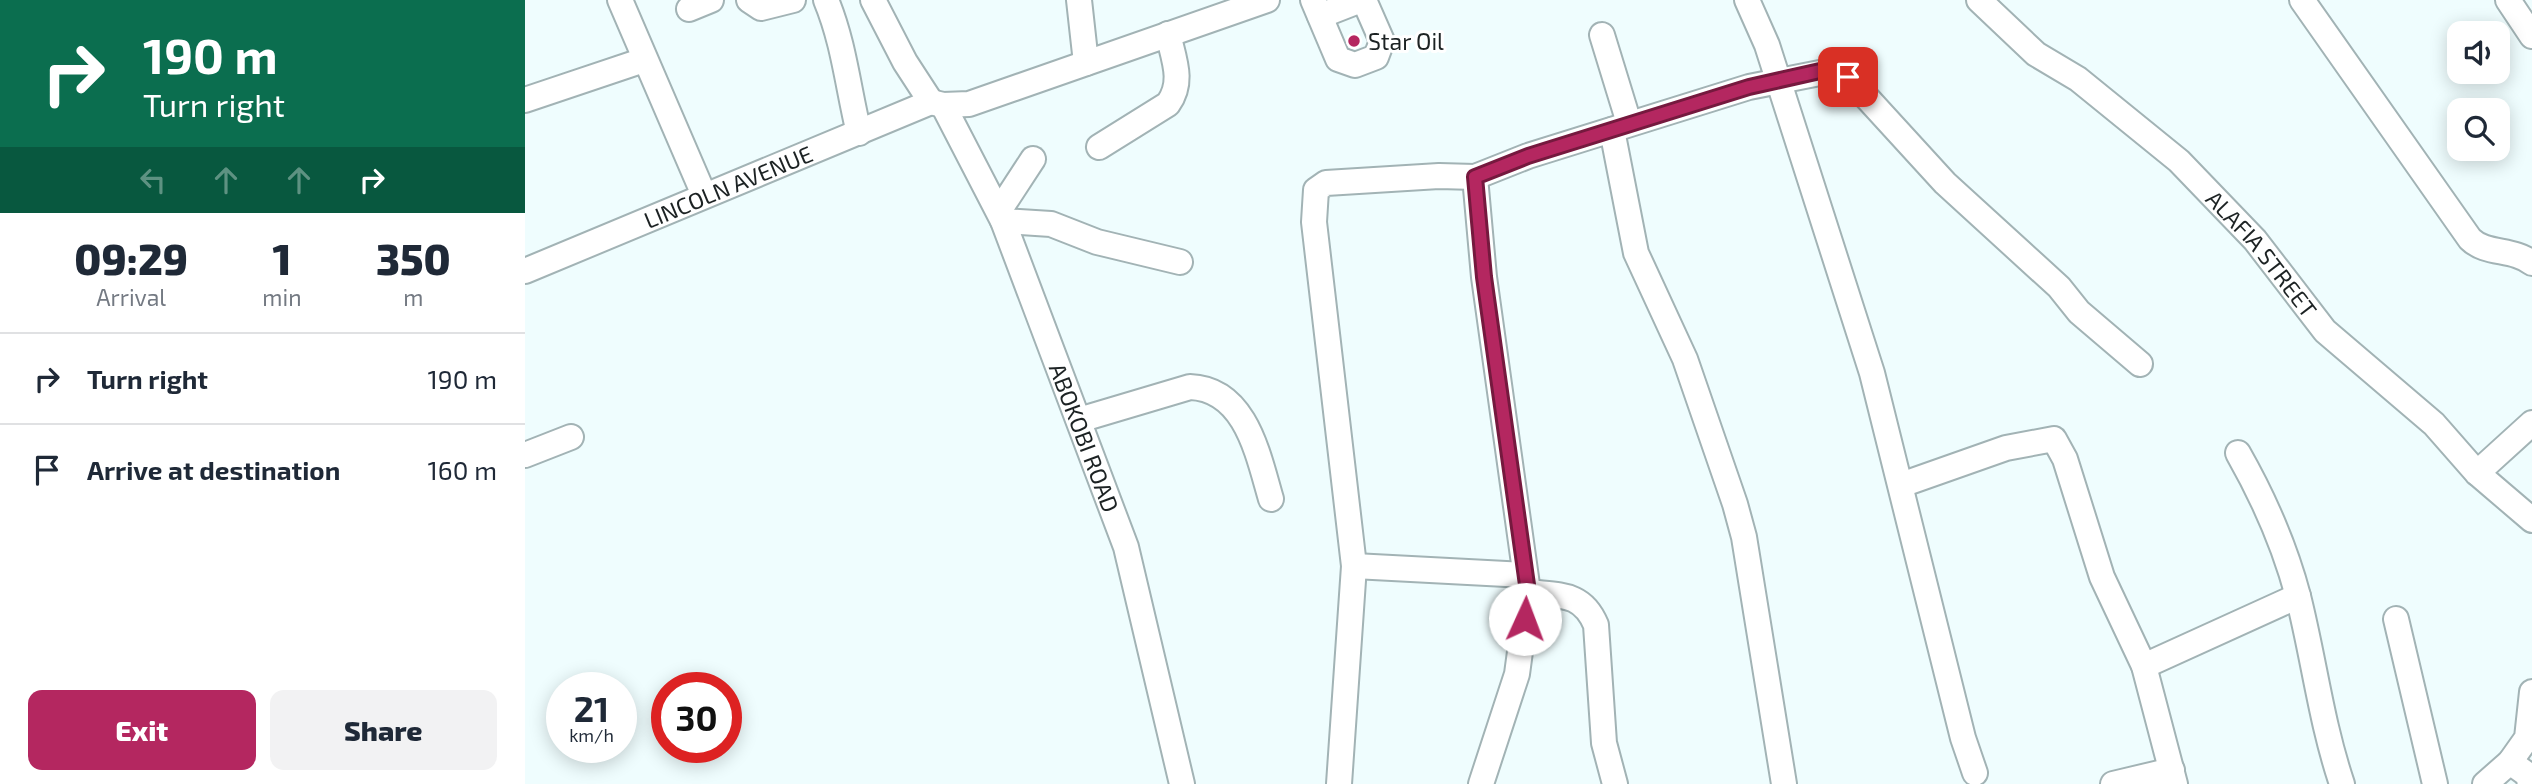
<!DOCTYPE html>
<style>
body{margin:0;font-family:"Exo 2",sans-serif;background:#f2f2f3;color:#1f2937;height:100vh;display:flex;flex-direction:column;font-size:26px;white-space:nowrap}
*{box-sizing:border-box;margin:0}
p{font-size:23px;color:#747a83}
.icon{flex:none;width:38px;height:38px;fill:none;stroke:currentColor;stroke-width:2;stroke-linecap:round;stroke-linejoin:round}
.map{position:relative;flex:1;overflow:hidden}
.side{display:flex;flex-direction:column;background:#fff;width:525px}
.side>*{flex:none}
.guide{background:#0b6e4f;color:#fff;overflow:hidden}
.tools{position:absolute;left:1922px;top:21px;display:grid;gap:14px}
.tools a{display:grid;place-items:center;width:63px;height:63px;border-radius:14px;background:#fff;box-shadow:0 4px 18px #0003;font-size:35px}
.speed{position:absolute;left:21px;top:672px;display:flex;gap:14px;font-size:35px;font-weight:700;text-align:center}
.speed>*{display:grid;place-content:center;width:91px;height:91px;border-radius:50%;background:#fff;box-shadow:0 4px 18px #0003;line-height:1}
.speed small{font-size:18px;font-weight:400}
.speed .limit{border:10px solid #d22;background:#fff;color:#111}
.pin{position:absolute;display:grid;place-items:center;width:60px;height:60px;color:#fff;margin:-30px;border-radius:14px;box-shadow:0 4px 10px #0006}
.me{position:absolute;width:77px;margin:-38px;rotate:2deg;stroke-linejoin:round;filter:drop-shadow(0 0 5px #0008)}
.turn{display:flex;align-items:center;gap:24px;height:147px;padding:0 28px;font-size:32px}
.turn .icon{width:91px;height:91px;stroke-width:2.5}
.turn b{display:block;font-size:49px;line-height:60px}
.lanes{display:flex;align-items:center;height:66px;padding:0 28px;background:#0003;justify-content:center;gap:35px;direction:ltr}
.lanes .off{opacity:.35}
.eta{display:flex;justify-content:space-evenly;align-items:center;height:119px;text-align:center}
.eta b{font-size:42px;font-weight:800;line-height:49px}
.action{display:flex;gap:14px;margin-top:auto;padding:14px 28px}
.action a{flex:1;height:80px;border-radius:14px;background:#b42760;color:#fff;font-size:28px;font-weight:800;line-height:80px;text-align:center}
.action a+a{background:#f2f2f3;color:#1f2937}
ul{padding:0;list-style:none}
li{display:flex;align-items:center;gap:21px;height:91px;padding:0 28px;border-top:2px solid #e0e1e3}
li div{flex:1}
li b{display:block;font-size:26px}
li em{font-style:normal}
main{display:flex;flex:1;min-height:0}
.map>svg:first-child{display:block}
</style>
<main>
<section class="side">
<div class="guide">
<div class="turn"><svg class="icon" aria-label="right" viewBox="0 0 24 24"><path d="M7 20v-9h11M14 6l5 5-5 5"/></svg><div><b>190 m</b>Turn right</div></div>
<div class="lanes"><svg class="icon off" aria-label="left" viewBox="0 0 24 24"><path d="M17 20v-9H6M10 6l-5 5 5 5"/></svg><svg class="icon off" aria-label="ahead" viewBox="0 0 24 24"><path d="M12 20V5M6 11l6-6 6 6"/></svg><svg class="icon off" aria-label="ahead" viewBox="0 0 24 24"><path d="M12 20V5M6 11l6-6 6 6"/></svg><svg class="icon" aria-label="right" viewBox="0 0 24 24"><path d="M7 20v-9h11M14 6l5 5-5 5"/></svg></div>
</div>
<div class="eta">
<div><b>09:29</b><p>Arrival</p></div>
<div><b>1</b><p>min</p></div>
<div><b>350</b><p>m</p></div>
</div>
<ul>
<li><svg class="icon" aria-label="right" viewBox="0 0 24 24"><path d="M7 20v-9h11M14 6l5 5-5 5"/></svg><div><b>Turn right</b></div><em>190 m</em></li>
<li><svg class="icon" aria-label="arrive" viewBox="0 0 24 24"><path d="M6 21V4h12l-3 4 3 4H6"/></svg><div><b>Arrive at destination</b></div><em>160 m</em></li>
</ul>
<div class="action"><a>Exit</a><a>Share</a></div>
</section>
<div class="map">
<svg width="2007" height="784" viewBox="0 0 2007 784">
<rect width="100%" height="100%" fill="#effdfe"/>
<g fill="none" stroke-linecap="round" stroke-linejoin="round">
<defs>
<g id="minor">
<path d="M95 0 179 195"/>
<path d="M224 0 236 8 268 0"/>
<path d="M301 0C319 43 323 88 334 133"/>
<path d="M348 0 380 62 406 102"/>
<path d="M554 0 561 63"/>
<path d="M788 0 813 59 830 65 851 57 857 41 839 0"/>
<path d="M1222 0 1242 45 1347 373 1438 738 1450 773"/>
<path id="s1" d="M1454 0 1511 54 1553 79 1654 161 1730 240 1800 331 1909 424 1952 473 2007 520"/>
<path d="M1777 0 1945 239C1961 255 1988 248 2007 263"/>
<path d="M1983 0 2007 36"/>
<path d="M164 9 186 0"/>
<path d="M795 16 836 0"/>
<path d="M1077 35 1104 123"/>
<path d="M0 100 119 60"/>
<path d="M406 102 418 105 444 104 742 0"/>
<path id="s2" d="M418 105 478 221 601 547 657 784"/>
<path d="M1087 130 1111 253 1160 359 1210 504 1219 537 1259 784"/>
<path d="M574 147 643 104C659 82 649 60 643 34"/>
<path d="M950 177 959 277 1003 592 992 674 956 784"/>
<path d="M474 211 508 159"/>
<path d="M478 221 526 224 572 242 655 262"/>
<path id="s3" d="M0 271 406 102"/>
<path d="M554 420 665 387C721 389 733 455 746 499"/>
<path d="M1713 453C1738 497 1760 547 1773 596 1789 659 1796 722 1817 784"/>
<path d="M0 455 46 437"/>
<path d="M1952 473 2007 423"/>
<path d="M1376 485 1481 448 1529 439 1540 459 1577 577 1619 666 1650 784"/>
<path d="M829 566 1000 575"/>
<path d="M1003 592C1035 596 1057 592 1071 625L1079 743 1090 784"/>
<path d="M1871 619 1910 784"/>
<path d="M1619 666 1773 596"/>
<path d="M1985 762 2003 775 2005 784"/>
<path d="M814 784 829 566 789 222 791 190 801 183 914 176 950 177 1003 156 1224 87 1310 70 1323 77 1420 183 1534 287 1554 312 1615 364"/>
<path d="M1588 784 1647 770"/>
<path d="M1960 784 1985 762 2002 738 2007 692"/>
</g>
</defs>
<!-- minor casing -->
<use href="#minor" stroke="#a2b3b5" stroke-width="28"/>
<!-- minor -->
<use href="#minor" stroke="#fff" stroke-width="24"/>
</g>
<g fill="none" stroke-linecap="round" stroke-linejoin="round">
<defs>
<path id="route" d="M1000 619 1003 592 959 277 950 177 1003 156 1224 87 1304 69 1323 77"/>
</defs>
<!-- route casing -->
<use href="#route" stroke="#75193e" stroke-width="18"/>
<!-- route -->
<use href="#route" stroke="#b42760" stroke-width="12"/>
</g>
<!-- markers -->
<circle fill="#b42760" stroke="#fff" stroke-width="2.5" cx="829" cy="41" r="7"/>
<g text-anchor="middle" dominant-baseline="central" stroke-width="6" stroke-linejoin="round" paint-order="stroke">
<!-- poi labels -->
<g font-size="23" fill="#1c2223" stroke="#fff" text-anchor="start">
<text x="843" y="41">Star Oil</text>
</g>
<!-- street labels -->
<g font-size="23" fill="#1c2223" stroke="#fff">
<text stroke="none"><textPath href="#s3" startOffset="220">LINCOLN AVENUE</textPath></text>
<text stroke="none"><textPath href="#s1" startOffset="382">ALAFIA STREET</textPath></text>
<text stroke="none"><textPath href="#s2" startOffset="362">ABOKOBI ROAD</textPath></text>
</g>
</g>
</svg>
<div class="tools">
<a><svg class="icon" aria-label="sound" viewBox="0 0 24 24"><path d="M4 9h4l5-4v14l-5-4H4zM17 9q2 3 0 6"/></svg></a>
<a><svg class="icon" aria-label="search" viewBox="0 0 24 24"><circle cx="10" cy="10" r="6"/><path d="M15 15l6 6"/></svg></a>
</div>
<div class="speed"><div>21<small>km/h</small></div><div class="limit">30</div></div>
<div class="pin" style="left:1323px;top:77px;background:#d93025"><svg class="icon" aria-label="arrive" viewBox="0 0 24 24"><path d="M6 21V4h12l-3 4 3 4H6"/></svg></div>
<svg class="me" style="left:1000px;top:619px" viewBox="-20 -20 40 40"><circle r="19" fill="#fff"/><path d="M0-13L10 11 0 6-10 11z" fill="#b42760"/></svg>
</div>
</main>
